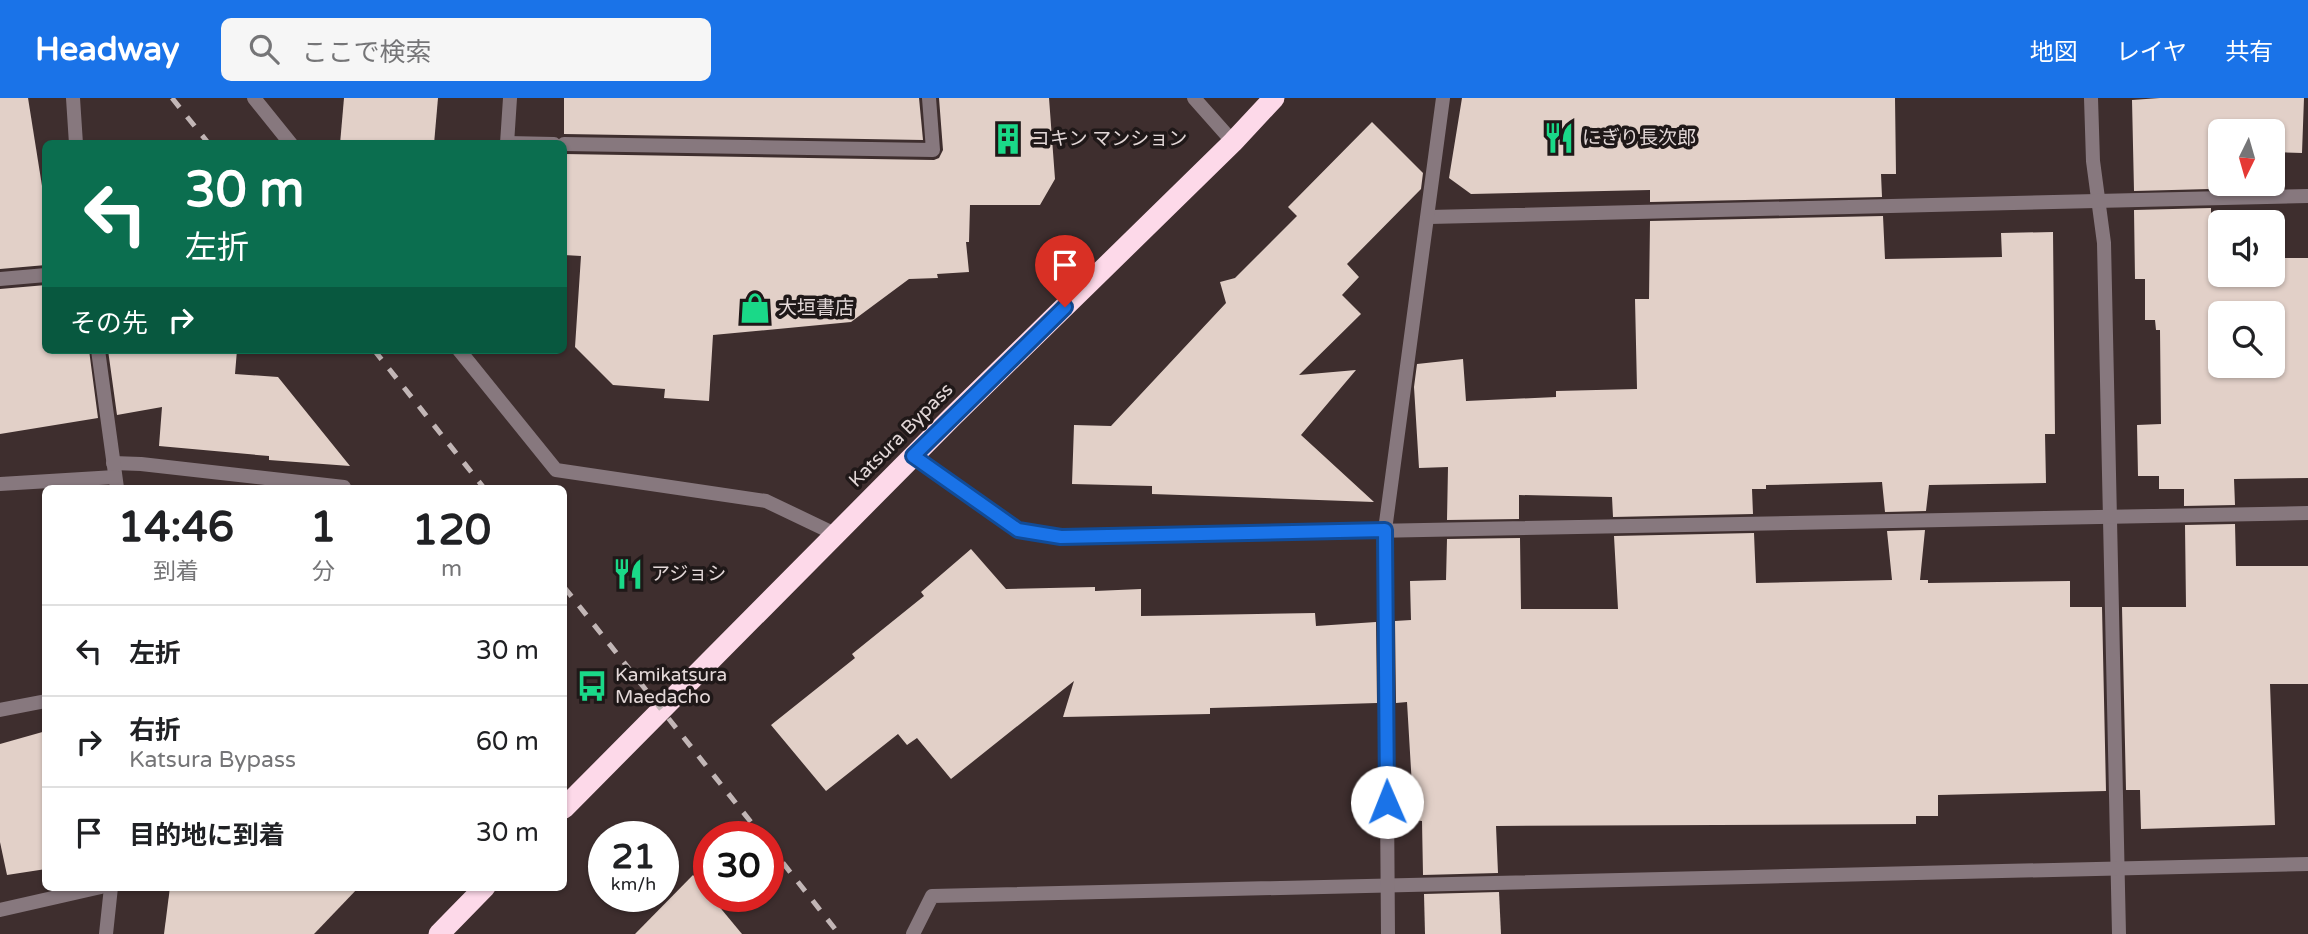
<!DOCTYPE html>
<html lang="ja">
<meta charset="utf-8">
<style>
body{margin:0;font-family:"Varela Round","Noto Sans JP",sans-serif;background:#f6f6f6;color:#202124;height:100vh;display:flex;flex-direction:column;font-size:26px;white-space:nowrap}
*{box-sizing:border-box;margin:0}
p{font-size:23px;color:#757577}
.icon{flex:none;width:38px;height:38px;fill:none;stroke:currentColor;stroke-width:2;stroke-linecap:round;stroke-linejoin:round}
.map{position:relative;flex:1;overflow:hidden}
.drawer{position:absolute;left:42px;top:387px;width:525px;height:406px;display:flex;flex-direction:column;background:#fff;border-radius:10px;box-shadow:0 2px 5px #0004}
.drawer>*{flex:none}
.hud{position:absolute;left:42px;top:42px;width:525px;height:214px;border-radius:10px;box-shadow:0 2px 5px #0004;background:#0b6e4f;color:#fff;overflow:hidden}
.needle{width:46px;rotate:185deg}
.fabs{position:absolute;left:2208px;top:21px;display:grid;gap:14px}
.fabs a{display:grid;place-items:center;width:77px;height:77px;border-radius:10px;background:#fff;box-shadow:0 2px 5px #0004;font-size:35px}
.speed{position:absolute;left:588px;top:723px;display:flex;gap:14px;font-size:35px;font-weight:700;text-align:center}
.speed>*{display:grid;place-content:center;width:91px;height:91px;border-radius:50%;background:#fff;box-shadow:0 2px 5px #0004;line-height:1}
.speed small{font-size:18px;font-weight:400}
.speed .limit{border:10px solid #d22;background:#fff;color:#111}
.pin{position:absolute;display:grid;place-items:center;width:60px;height:60px;color:#fff;margin:-72px -30px;border-radius:50% 50% 50% 0;rotate:-45deg;box-shadow:0 0 7px #0007}
.pin .icon{rotate:45deg}
.me{position:absolute;width:77px;margin:-38px;rotate:359deg;stroke-linejoin:round;filter:drop-shadow(0 0 5px #0008)}
.turn{display:flex;align-items:center;gap:24px;height:147px;padding:0 28px;font-size:32px}
.turn .icon{width:91px;height:91px;stroke-width:2.5}
.turn b{display:block;font-size:49px;line-height:60px}
.then{display:flex;align-items:center;height:66px;padding:0 28px;background:#0003;gap:14px;font-size:26px}
.eta{display:flex;justify-content:space-evenly;align-items:center;height:119px;text-align:center}
.eta b{font-size:42px;font-weight:700;line-height:49px}
ul{padding:0;list-style:none}
li{display:flex;align-items:center;gap:21px;height:91px;padding:0 28px;border-top:2px solid #e0e0e0}
li div{flex:1}
li b{display:block;font-size:26px}
li em{font-style:normal}
header{display:flex;align-items:center;gap:42px;box-sizing:border-box;height:98px;padding:0 35px;background:#1a73e8;color:#fff}
header strong{font-size:33px}
nav{display:flex;gap:38px;margin-inline-start:auto;font-size:24px}
.search{width:490px;height:63px;background:#f6f6f6;display:flex;align-items:center;gap:18px;box-sizing:border-box;padding:0 24px;border-radius:10px;color:#757577;font-size:26px}
.map>svg:first-child{display:block}
</style>
<header>
<strong>Headway</strong>
<div class="search"><svg class="icon" aria-label="search" viewBox="0 0 24 24"><circle cx="10" cy="10" r="6"/><path d="M15 15l6 6"/></svg>ここで検索</div>
<nav><a>地図</a><a>レイヤ</a><a>共有</a></nav>
</header>
<div class="map">
<svg width="2308" height="836" viewBox="0 0 2308 836">
<rect width="100%" height="100%" fill="#3e2e2e"/>
<!-- building -->
<g fill="#e2d0c8" fill-rule="evenodd">
<path d="M0 0H28L46 113V167L0 171Z"/>
<path d="M344 0H438L434 46H340Z"/>
<path d="M564 0H919L923 42 564 36Z"/>
<path d="M939 0H1049L1055 81 1040 107H970L969 144H966L969 174 937 176 938 180 909 181 851 224 713 237 709 303 664 300 665 291 613 287 575 249 581 158 564 157V56L934 62 939 60 943 52Z"/>
<path d="M1462 0H1895L1896 76H1881L1882 99 1650 104V92L1471 96 1449 80Z"/>
<path d="M2160 0H2304L2302 55 2273 54V33H2221V58H2210V91L2134 93 2132 2Z"/>
<path d="M1372 24 1423 75 1421 91 1347 166 1359 179 1342 197 1361 216 1299 277 1356 272 1301 337 1374 404 1152 396V388L1072 386 1074 327 1111 328 1226 205 1220 184 1235 180 1297 118 1288 109Z"/>
<path d="M2211 110V158L2221 159V177H2273V160H2308V380L2234 381 2235 407 2184 408V391H2159V378H2138L2137 327 2161 326 2160 232H2156L2155 222H2145V181H2135L2134 112ZM2221 215H2273V268H2221Z"/>
<path d="M1883 118 1885 161 2002 159 2001 135 2053 134 2055 336H2045L2046 385 1929 387 1926 413 1885 414 1882 384 1766 387V391H1752L1753 416 1613 419 1612 399 1519 397V421L1447 422 1448 369 1419 370 1414 289 1417 266 1463 261 1466 303 1556 299V293L1637 291 1635 201H1649L1650 123Z"/>
<path d="M46 187V252H89L98 320 0 336V191Z"/>
<path d="M108 252H237L235 276 278 279 350 368 269 362V358L159 348 162 309 117 317Z"/>
<path d="M2235 426 2236 468H2308V586H2270L2275 727 2141 731 2140 692H2126L2122 509H2186L2185 427Z"/>
<path d="M1925 432 1920 482H1928V485L2070 483V509H2102L2106 693 1938 697V718H1916V726L1496 728 1498 775 1423 777 1422 723 1414 722 1407 604 1396 605 1395 523 1411 522 1410 483 1446 482 1447 441 1520 440 1521 511H1618L1614 438 1754 435 1756 485 1892 482 1887 433Z"/>
<path d="M971 451 1006 491 1095 489V493L1141 491V518L1315 515 1316 528 1376 524 1377 605 1210 610V616L1063 619 1074 583 951 681 917 640 907 647 898 636 826 693 771 627 855 560 852 556 924 498 921 494Z"/>
<path d="M46 633V771L7 777 0 744V646Z"/>
<path d="M693 777 742 836H635Z"/>
<path d="M170 789H359L314 836H164Z"/>
<path d="M1499 794 1501 836H1425L1424 796Z"/>
</g>
<g fill="none" stroke-linecap="round" stroke-linejoin="round">
<!-- lane -->
<g stroke="#87787e" stroke-width="14">
<path d="M507 45 554 46"/>
<path d="M507 46 510 0"/>
<path d="M564 46 933 52 929 0"/>
<path d="M0 181 46 177"/>
<path d="M113 365 141 366 344 389"/>
<path d="M0 612 46 603"/>
<path d="M0 812 101 789"/>
</g>
<!-- street -->
<g stroke="#87787e" stroke-width="14">
<path d="M73 0 76 46"/>
<path d="M254 0 291 46"/>
<path d="M1194 0 1233 44"/>
<path d="M2091 0 2093 63 2104 145 2119 836"/>
<path d="M1429 119 2308 98"/>
<path d="M98 252 117 390"/>
<path d="M459 252 556 372 766 403 835 436"/>
<path d="M913 358 1018 432 1061 439 2308 415"/>
<path d="M0 386 115 379"/>
<path d="M106 836 111 789"/>
<path d="M913 836 932 798 2308 766"/>
<path d="M1388 836 1385 432 1443 0"/>
</g>
<!-- highway -->
<g stroke="#fdd9e9" stroke-width="21">
<path d="M564 710 952 319 1233 44 1274 0"/>
<path d="M439 836 485 789"/>
</g>
<!-- rail -->
<g stroke="#c2b6b6" stroke-width="5" stroke-dasharray="12 12" stroke-linecap="butt">
<path d="M172 0 209 46"/>
<path d="M374 252 484 390"/>
<path d="M564 489 762 738"/>
<path d="M768 746 839 836"/>
</g>
</g>
<g fill="none" stroke-linecap="round" stroke-linejoin="round">
<defs>
<path id="route" d="M1065 209 913 358 1018 432 1061 439 1385 432 1387 704"/>
</defs>
<!-- route casing -->
<use href="#route" stroke="#114b97" stroke-width="18"/>
<!-- route -->
<use href="#route" stroke="#1a73e8" stroke-width="12"/>
</g>
<!-- icons -->
<defs>
<symbol id="restaurant-bare" viewBox="-9 -9 18 18"><path d="M-5-6h1v4h1v-4h1v4h1v-4h1v5L-1.5 .5V6h-2V.5L-5-1ZM5-6V6H3V1.5H1.5Q1.5-4 5-6Z" fill="#1ad988" stroke="#1f1818" stroke-width="2.5" paint-order="stroke"/></symbol>
<symbol id="building-bare" viewBox="-9 -9 18 18"><path d="M-4-6H4V6H1V3H-1V6H-4ZM-2.5-4.3h1.7v1.8h-1.7ZM.8-4.3h1.7v1.8H.8ZM-2.5-1h1.7V.8h-1.7ZM.8-1h1.7V.8H.8Z" fill="#1ad988" stroke="#1f1818" stroke-width="2.5" paint-order="stroke"/></symbol>
<symbol id="shop-bare" viewBox="-9 -9 18 18"><path d="M-5-2.5h2.3a2.7 3.5 0 0 1 5.4 0H5L5.5 6h-11ZM-1.5-2.5h3a1.5 2.3 0 0 0-3 0Z" fill="#1ad988" stroke="#1f1818" stroke-width="2.5" paint-order="stroke"/></symbol>
<symbol id="bus-bare" viewBox="-9 -9 18 18"><path d="M-5-6H5V4H4V6H2V4H-2V6H-4V4H-5ZM-3.5-4V0h7V-4ZM-3.5 1.2v1.5H-2V1.2ZM2 1.2v1.5H3.5V1.2Z" fill="#1ad988" stroke="#1f1818" stroke-width="2.5" paint-order="stroke"/></symbol>
</defs>
<g fill-rule="evenodd">
<use href="#restaurant-bare" x="1537" y="18" width="44" height="44"/>
<use href="#building-bare" x="986" y="19" width="44" height="44"/>
<use href="#shop-bare" x="733" y="188" width="44" height="44"/>
<use href="#restaurant-bare" x="606" y="454" width="44" height="44"/>
<use href="#bus-bare" x="570" y="566" width="44" height="44"/>
</g>
<g text-anchor="middle" dominant-baseline="central" stroke-width="7" stroke-linejoin="round" paint-order="stroke">
<!-- poi labels -->
<g font-size="19" fill="#e3d8d8" stroke="#1f1818" text-anchor="start">
<text x="1582" y="40">にぎり長次郎</text>
<text x="1031" y="41">コキン マンション</text>
<text x="778" y="210">大垣書店</text>
<text x="651" y="476">アジョシ</text>
<text x="615" y="577">Kamikatsura<tspan x="615" dy="22">Maedacho</tspan></text>
</g>
<!-- street labels -->
<g font-size="19" fill="#e3d8d8" stroke="#1f1818">
<text transform="translate(901 337) rotate(-45)">Katsura Bypass</text>
</g>
</g>
</svg>
<div class="fabs">
<a><svg class="needle" viewBox="-14 -14 28 28"><path d="M0-13l5 13h-10z" fill="#e53935"/><path d="M0 13l5-13h-10z" fill="#757577"/></svg></a>
<a><svg class="icon" aria-label="sound" viewBox="0 0 24 24"><path d="M4 9h4l5-4v14l-5-4H4zM17 9q2 3 0 6"/></svg></a>
<a><svg class="icon" aria-label="search" viewBox="0 0 24 24"><circle cx="10" cy="10" r="6"/><path d="M15 15l6 6"/></svg></a>
</div>
<div class="speed"><div>21<small>km/h</small></div><div class="limit">30</div></div>
<div class="pin" style="left:1065px;top:209px;background:#d93025"><svg class="icon" aria-label="arrive" viewBox="0 0 24 24"><path d="M6 21V4h12l-3 4 3 4H6"/></svg></div>
<svg class="me" style="left:1387px;top:704px" viewBox="-20 -20 40 40"><circle r="19" fill="#fff"/><path d="M0-13L10 11 0 6-10 11z" fill="#1a73e8"/></svg>
<div class="hud">
<div class="turn"><svg class="icon" aria-label="left" viewBox="0 0 24 24"><path d="M17 20v-9H6M10 6l-5 5 5 5"/></svg><div><b>30 m</b>左折</div></div>
<div class="then">その先<svg class="icon" aria-label="right" viewBox="0 0 24 24"><path d="M7 20v-9h11M14 6l5 5-5 5"/></svg></div>
</div>
<section class="drawer">
<div class="eta">
<div><b>14:46</b><p>到着</p></div>
<div><b>1</b><p>分</p></div>
<div><b>120</b><p>m</p></div>
</div>
<ul>
<li><svg class="icon" aria-label="left" viewBox="0 0 24 24"><path d="M17 20v-9H6M10 6l-5 5 5 5"/></svg><div><b>左折</b></div><em>30 m</em></li>
<li><svg class="icon" aria-label="right" viewBox="0 0 24 24"><path d="M7 20v-9h11M14 6l5 5-5 5"/></svg><div><b>右折</b><p>Katsura Bypass</p></div><em>60 m</em></li>
<li><svg class="icon" aria-label="arrive" viewBox="0 0 24 24"><path d="M6 21V4h12l-3 4 3 4H6"/></svg><div><b>目的地に到着</b></div><em>30 m</em></li>
</ul>
</section>
</div>
